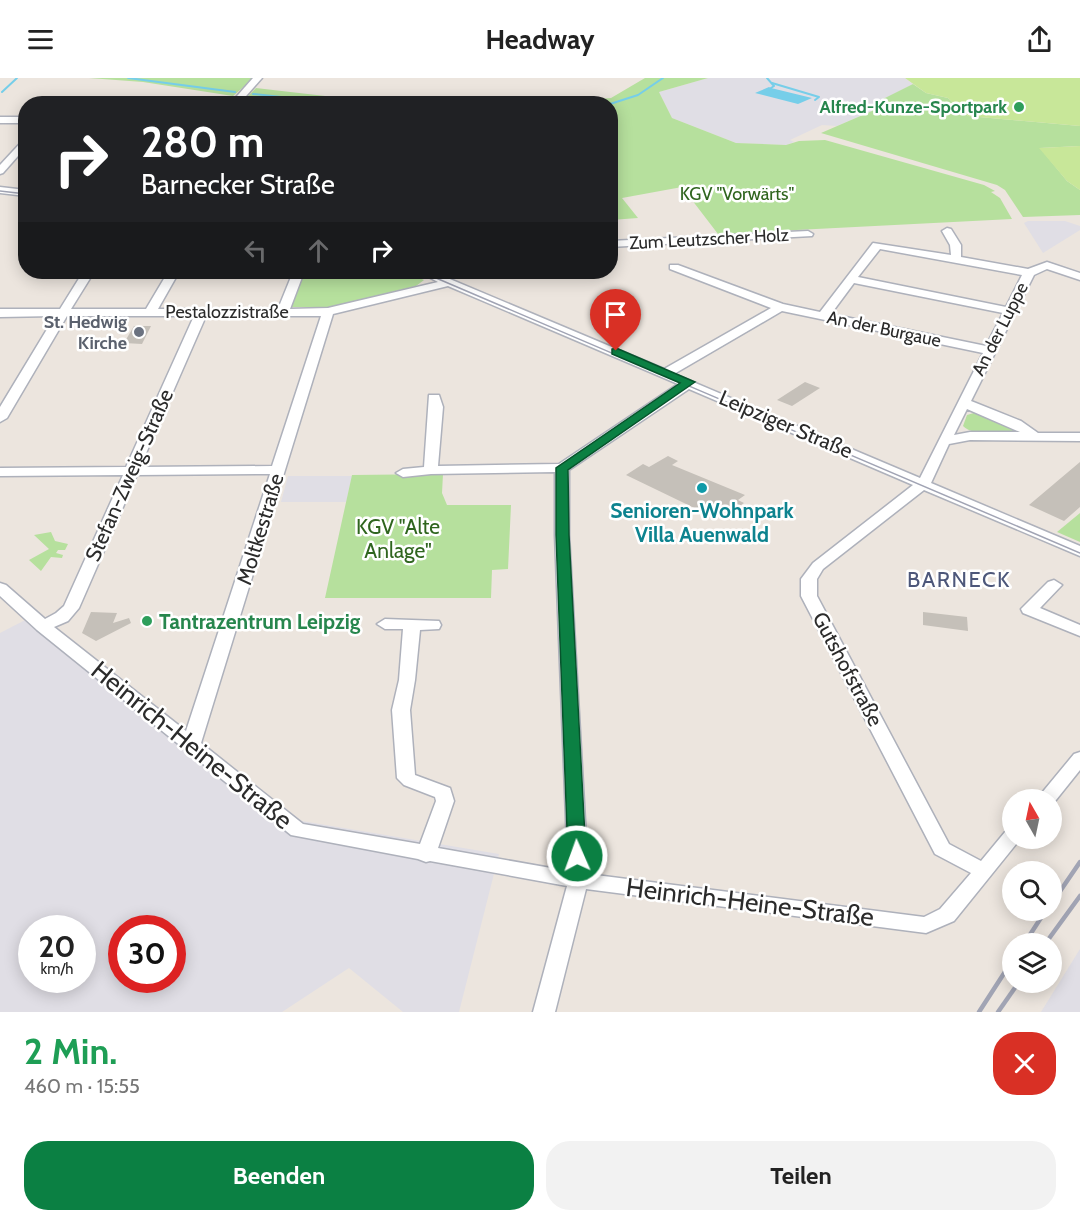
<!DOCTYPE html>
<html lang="de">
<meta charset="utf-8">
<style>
body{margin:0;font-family:Cabin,sans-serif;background:#f2f2f2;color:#222;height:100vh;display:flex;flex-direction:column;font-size:22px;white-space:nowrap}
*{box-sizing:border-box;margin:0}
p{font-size:20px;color:#767676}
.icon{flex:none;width:33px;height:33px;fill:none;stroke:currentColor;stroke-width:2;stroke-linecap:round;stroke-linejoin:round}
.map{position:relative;height:934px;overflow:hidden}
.drawer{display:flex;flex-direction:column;background:#fff;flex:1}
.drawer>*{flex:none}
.top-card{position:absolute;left:18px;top:18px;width:600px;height:183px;border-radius:24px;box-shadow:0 3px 15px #0003;background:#202124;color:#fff;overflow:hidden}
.needle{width:39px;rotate:351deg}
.controls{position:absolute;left:1002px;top:711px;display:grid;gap:12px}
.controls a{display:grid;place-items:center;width:60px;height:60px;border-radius:50%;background:#fff;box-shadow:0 3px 15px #0003;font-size:30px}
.speed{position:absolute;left:18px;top:837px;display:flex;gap:12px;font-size:30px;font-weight:700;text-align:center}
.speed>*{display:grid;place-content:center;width:78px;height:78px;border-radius:50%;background:#fff;box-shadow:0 3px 15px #0003;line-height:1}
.speed small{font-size:15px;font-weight:400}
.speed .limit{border:9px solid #d22;background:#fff;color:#111}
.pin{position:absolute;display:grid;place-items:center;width:51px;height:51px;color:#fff;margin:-62px -26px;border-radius:50% 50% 50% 0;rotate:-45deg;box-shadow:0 0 6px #0007}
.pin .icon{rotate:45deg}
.me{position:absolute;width:66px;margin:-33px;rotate:358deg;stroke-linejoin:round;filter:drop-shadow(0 0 4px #0008)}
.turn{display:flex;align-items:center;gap:21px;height:126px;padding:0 24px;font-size:27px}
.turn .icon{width:78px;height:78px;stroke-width:2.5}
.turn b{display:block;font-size:42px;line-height:51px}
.lanes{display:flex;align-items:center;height:57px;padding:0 24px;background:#0003;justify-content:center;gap:30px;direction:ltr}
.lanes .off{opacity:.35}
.round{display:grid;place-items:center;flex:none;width:63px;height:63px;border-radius:24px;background:#f2f2f2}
.overview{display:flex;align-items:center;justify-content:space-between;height:102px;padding:0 24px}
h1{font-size:36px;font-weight:700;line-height:45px;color:#1e9e55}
.action{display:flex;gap:12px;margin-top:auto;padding:12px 24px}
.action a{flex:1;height:69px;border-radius:24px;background:#0b8043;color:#fff;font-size:24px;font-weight:700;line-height:69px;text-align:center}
.action a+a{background:#f2f2f2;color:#222}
header{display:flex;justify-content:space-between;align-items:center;height:78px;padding:0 24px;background:#fff;font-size:27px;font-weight:700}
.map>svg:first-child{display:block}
</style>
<header><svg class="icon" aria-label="menu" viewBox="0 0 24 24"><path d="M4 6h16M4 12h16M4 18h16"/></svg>Headway<svg class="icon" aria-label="share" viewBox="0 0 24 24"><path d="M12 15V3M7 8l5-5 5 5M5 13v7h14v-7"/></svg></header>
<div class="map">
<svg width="1080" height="934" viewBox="0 0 1080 934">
<rect width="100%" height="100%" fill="#ece5de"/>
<!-- industrial -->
<g fill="#e0dee5" fill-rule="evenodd">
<path d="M708 0H905L913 6 874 27 872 33 837 48 822 47 790 62 794 64 786 67 736 65 672 40 659 14Z"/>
<path d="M1028 143H1065L1080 148V152L1043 175 1024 145Z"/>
<path d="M288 398H352L346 424H281Z"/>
<path d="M33 538 302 743 499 776 459 934H403L349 890 282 934H0V555ZM32 850H82V902H32ZM122 850H172V902H122Z"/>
<path d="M1080 871V934H1041Z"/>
</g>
<!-- green -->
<g fill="#b6e09d">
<path d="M89 0H254L233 18 143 4Z"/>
<path d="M645 0H708L659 14 672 40 736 65 786 67 799 63 825 62 984 107 995 113 991 114 1000 120 1012 141 718 156 682 109 622 120 638 140 611 142 610 26 547 25 611 20Z"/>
<path d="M913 6 926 15 948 20 968 38 1080 48V68L1040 70 1067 103 1080 112V137L1023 139 1005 112 997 107 821 55 872 33 875 25Z"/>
<path d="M256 10 273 12 386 25 304 26 247 19Z"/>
<path d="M305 194H405L424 202 416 208 330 229H291Z"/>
<path d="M977 334 1016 351C1005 359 973 358 963 348L967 337Z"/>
<path d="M443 396 442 415 447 427H511L508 491 492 492 491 520H325L352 397Z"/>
<path d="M1080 435V464L1057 454Z"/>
<path d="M51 454 55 463 68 466 65 472H58L56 475 63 477 62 480 51 479 41 493 29 482 49 471 34 457Z"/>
</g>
<!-- pitch -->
<g fill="#c8e799">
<path d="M905 0H1080V48L968 38 948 20 926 15Z"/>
<path d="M1080 68V112L1067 103 1039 70Z"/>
</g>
<!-- water -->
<path fill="#76cee9" d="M769 9 771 10 812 20 798 26 755 15Z"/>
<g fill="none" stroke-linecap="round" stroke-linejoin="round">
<!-- stream -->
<g stroke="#76cee9" stroke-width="2">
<path d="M128 0 235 14"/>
<path d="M767 0 774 8 771 10"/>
<path d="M772 5 819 19 815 22"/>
<path d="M2 14 17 0"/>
<path d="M253 16 346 26"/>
<path d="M610 26 638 17 663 0"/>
</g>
</g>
<!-- building -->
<g fill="#c5c0b9">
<path d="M134 248H151L142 266 124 265Z"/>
<path d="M805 304 820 310 792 328 777 322Z"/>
<path d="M668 378 678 383 672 387 745 417 738 422 744 425 727 437 720 434 713 439 626 397 643 386 649 389Z"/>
<path d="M1080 384V429L1064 443 1029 427Z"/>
<path d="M91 534 117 535 113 545 129 540 131 545 96 563 82 555Z"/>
<path d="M923 534 967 539 968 553 923 547Z"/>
</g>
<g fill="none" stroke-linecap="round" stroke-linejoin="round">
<defs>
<g id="minor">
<path d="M253 0H262L239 26H230Z"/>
<rect x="0" y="39" width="26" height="6"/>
<path d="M26 59V69L3 95 0 96V87Z"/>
<path d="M0 109 26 112V118L0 115Z"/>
<path d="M947 150 951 151 961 167V179L1028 191 1047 184 1080 195V202L1047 191 1034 197 971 323 1021 343 1038 355H1080V363L970 362 949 366 931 405 1080 468V478L924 412 823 491 817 501V518L949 766 981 783 1005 754 1012 752V760H1021L954 843 926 855 586 811 555 934H533L567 808 430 783 426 784 418 781 291 757 37 552 0 518V505L6 507 45 541 56 535 64 528 123 397 0 398V390L126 389 194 238H67L7 340 0 344V329L55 238 0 239V231H60L83 194H94L71 231H146L168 194H179L158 231H278L293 194H304L290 231 328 230 438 204 419 194H433L664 291 771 230 670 191V187H678L783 226 820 234 873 165 951 177 950 167 942 153ZM880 171 1022 197 1006 229 858 199ZM854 205 1003 235 986 268 831 236ZM448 208 678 306 559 386 438 388 443 329 439 317H429L424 389 403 391 396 395 403 399 431 396 555 394V457L568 793 438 770 454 723 450 710 415 697 410 632 415 602 420 552 439 551 441 547 439 543 385 541 377 546 385 551H403L399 602 392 632 397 700 404 707 435 719 436 723 420 766 303 746 201 665 333 236ZM782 233 983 275 920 400 674 296ZM206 238H321L272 388 140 389ZM689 311 913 407 813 485 801 501V518L935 776 971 795 940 831 924 839 588 796 569 457V392ZM967 331 1020 354H970L954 357ZM270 396 186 653 54 549 68 543 79 530 137 397Z"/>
<path d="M808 153 813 156 812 158 610 169V163Z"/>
<path d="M1054 502 1062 507 1040 530 1080 547V558L1023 535 1021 531 1048 504Z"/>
<path d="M1080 674V692L1052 727V722H1036L1074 676Z"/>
</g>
</defs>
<!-- minor casing -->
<use href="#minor" stroke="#aeb1bb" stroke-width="3"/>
<!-- minor -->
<use href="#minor" fill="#fff" fill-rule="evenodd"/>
<!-- tram -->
<g stroke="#a1a4b4" stroke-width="1.5">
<path d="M0 113 26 116"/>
<path d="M422 194 1080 475"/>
</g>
<!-- rail -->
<g stroke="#a1a4b4" stroke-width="4.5">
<path d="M1052 825 1080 784"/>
<path d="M1024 866 1046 832"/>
<path d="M1045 866 1080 818"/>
<path d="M979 934 1012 883"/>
<path d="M998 934 1019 904"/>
</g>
</g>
<!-- route -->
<path fill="#0b8043" stroke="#07532c" stroke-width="1.5" d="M616 270 695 304 568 392 569 457 586 778 583 783 577 785 571 783 568 778 556 457V390L680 305 612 276V271Z"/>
<!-- markers -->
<g fill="#2e9e5b" stroke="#fff" stroke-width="2">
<circle cx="1019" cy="29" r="6"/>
<circle cx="147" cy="543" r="6"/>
</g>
<circle fill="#6b7280" stroke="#fff" stroke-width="2" cx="139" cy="254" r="6"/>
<circle fill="#0f9aa8" stroke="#fff" stroke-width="2" cx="702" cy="410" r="6"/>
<g text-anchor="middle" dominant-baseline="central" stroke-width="5" stroke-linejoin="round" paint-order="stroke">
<!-- far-leisure labels -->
<g font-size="18" font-weight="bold" fill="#27864d" stroke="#fff" text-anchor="end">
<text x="1007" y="29">Alfred-Kunze-Sportpark</text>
</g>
<!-- far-park labels -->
<g font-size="18" fill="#2f651e" stroke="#fff">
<text x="737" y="116">KGV "Vorwärts"</text>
</g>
<!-- far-street labels -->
<g font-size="18" fill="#2b2b2b" stroke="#fff">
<text transform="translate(709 161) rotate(-3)">Zum Leutzscher Holz</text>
<text x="227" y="234">Pestalozzistraße</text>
<text transform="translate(884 251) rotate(12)">An der Burgaue</text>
<text transform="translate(1000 251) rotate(-63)">An der Luppe</text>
</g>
<!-- far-worship labels -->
<g font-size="18" font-weight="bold" fill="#5b616d" stroke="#fff" text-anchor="end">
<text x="127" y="244">St. Hedwig<tspan x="127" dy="21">Kirche</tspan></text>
</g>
<!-- street labels -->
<g font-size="21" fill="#2b2b2b" stroke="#fff">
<text transform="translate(786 346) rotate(23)">Leipziger Straße</text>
<text transform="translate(129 397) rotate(-66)">Stefan-Zweig-Straße</text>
<text transform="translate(260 451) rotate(-73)">Moltkestraße</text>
<text transform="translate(848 591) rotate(62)">Gutshofstraße</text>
</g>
<!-- culture labels -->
<g font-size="21" font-weight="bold" fill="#0d838f" stroke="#fff">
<text x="702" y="432">Senioren-Wohnpark<tspan x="702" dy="24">Villa Auenwald</tspan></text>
</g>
<!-- park labels -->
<g font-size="21" fill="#2f651e" stroke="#fff">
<text x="398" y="448">KGV "Alte<tspan x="398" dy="24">Anlage"</tspan></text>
</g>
<!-- leisure labels -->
<g font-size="21" font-weight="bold" fill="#27864d" stroke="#fff" text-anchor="start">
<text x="159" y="543">Tantrazentrum Leipzig</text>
</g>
<!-- neighbourhood labels -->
<g font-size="22" letter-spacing="1.5" fill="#4d577a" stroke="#fff">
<text x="959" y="501">BARNECK</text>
</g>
<!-- near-street labels -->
<g font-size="26" fill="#2b2b2b" stroke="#fff">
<text transform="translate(192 667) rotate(39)">Heinrich-Heine-Straße</text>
<text transform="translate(750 824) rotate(7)">Heinrich-Heine-Straße</text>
</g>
</g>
</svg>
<div class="controls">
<a><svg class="needle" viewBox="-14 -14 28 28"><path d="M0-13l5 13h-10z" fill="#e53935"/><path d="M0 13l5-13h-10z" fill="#767676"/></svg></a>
<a><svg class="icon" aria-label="search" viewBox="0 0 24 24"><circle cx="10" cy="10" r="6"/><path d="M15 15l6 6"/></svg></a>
<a><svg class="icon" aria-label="layers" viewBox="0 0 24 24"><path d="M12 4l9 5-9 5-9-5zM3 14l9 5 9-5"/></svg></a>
</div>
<div class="speed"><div>20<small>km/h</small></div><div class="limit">30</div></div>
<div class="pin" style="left:616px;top:273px;background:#d93025"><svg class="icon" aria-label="arrive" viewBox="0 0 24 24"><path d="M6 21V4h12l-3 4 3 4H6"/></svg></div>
<svg class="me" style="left:577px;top:778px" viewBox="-20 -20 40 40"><circle r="17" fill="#0b8043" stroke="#fff" stroke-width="3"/><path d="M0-11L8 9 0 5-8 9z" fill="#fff"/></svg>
<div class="top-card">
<div class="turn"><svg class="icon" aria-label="right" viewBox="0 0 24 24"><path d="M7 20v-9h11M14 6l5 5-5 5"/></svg><div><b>280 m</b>Barnecker Straße</div></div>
<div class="lanes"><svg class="icon off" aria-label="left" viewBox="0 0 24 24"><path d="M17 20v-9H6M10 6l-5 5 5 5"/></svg><svg class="icon off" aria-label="ahead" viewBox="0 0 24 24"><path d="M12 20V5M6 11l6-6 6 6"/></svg><svg class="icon" aria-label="right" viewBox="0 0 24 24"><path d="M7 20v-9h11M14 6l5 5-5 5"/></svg></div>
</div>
</div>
<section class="drawer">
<div class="overview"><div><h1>2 Min.</h1><p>460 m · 15:55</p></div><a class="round" style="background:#d93025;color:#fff"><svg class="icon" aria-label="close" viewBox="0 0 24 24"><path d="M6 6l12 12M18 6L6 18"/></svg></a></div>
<div class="action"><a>Beenden</a><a>Teilen</a></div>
</section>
